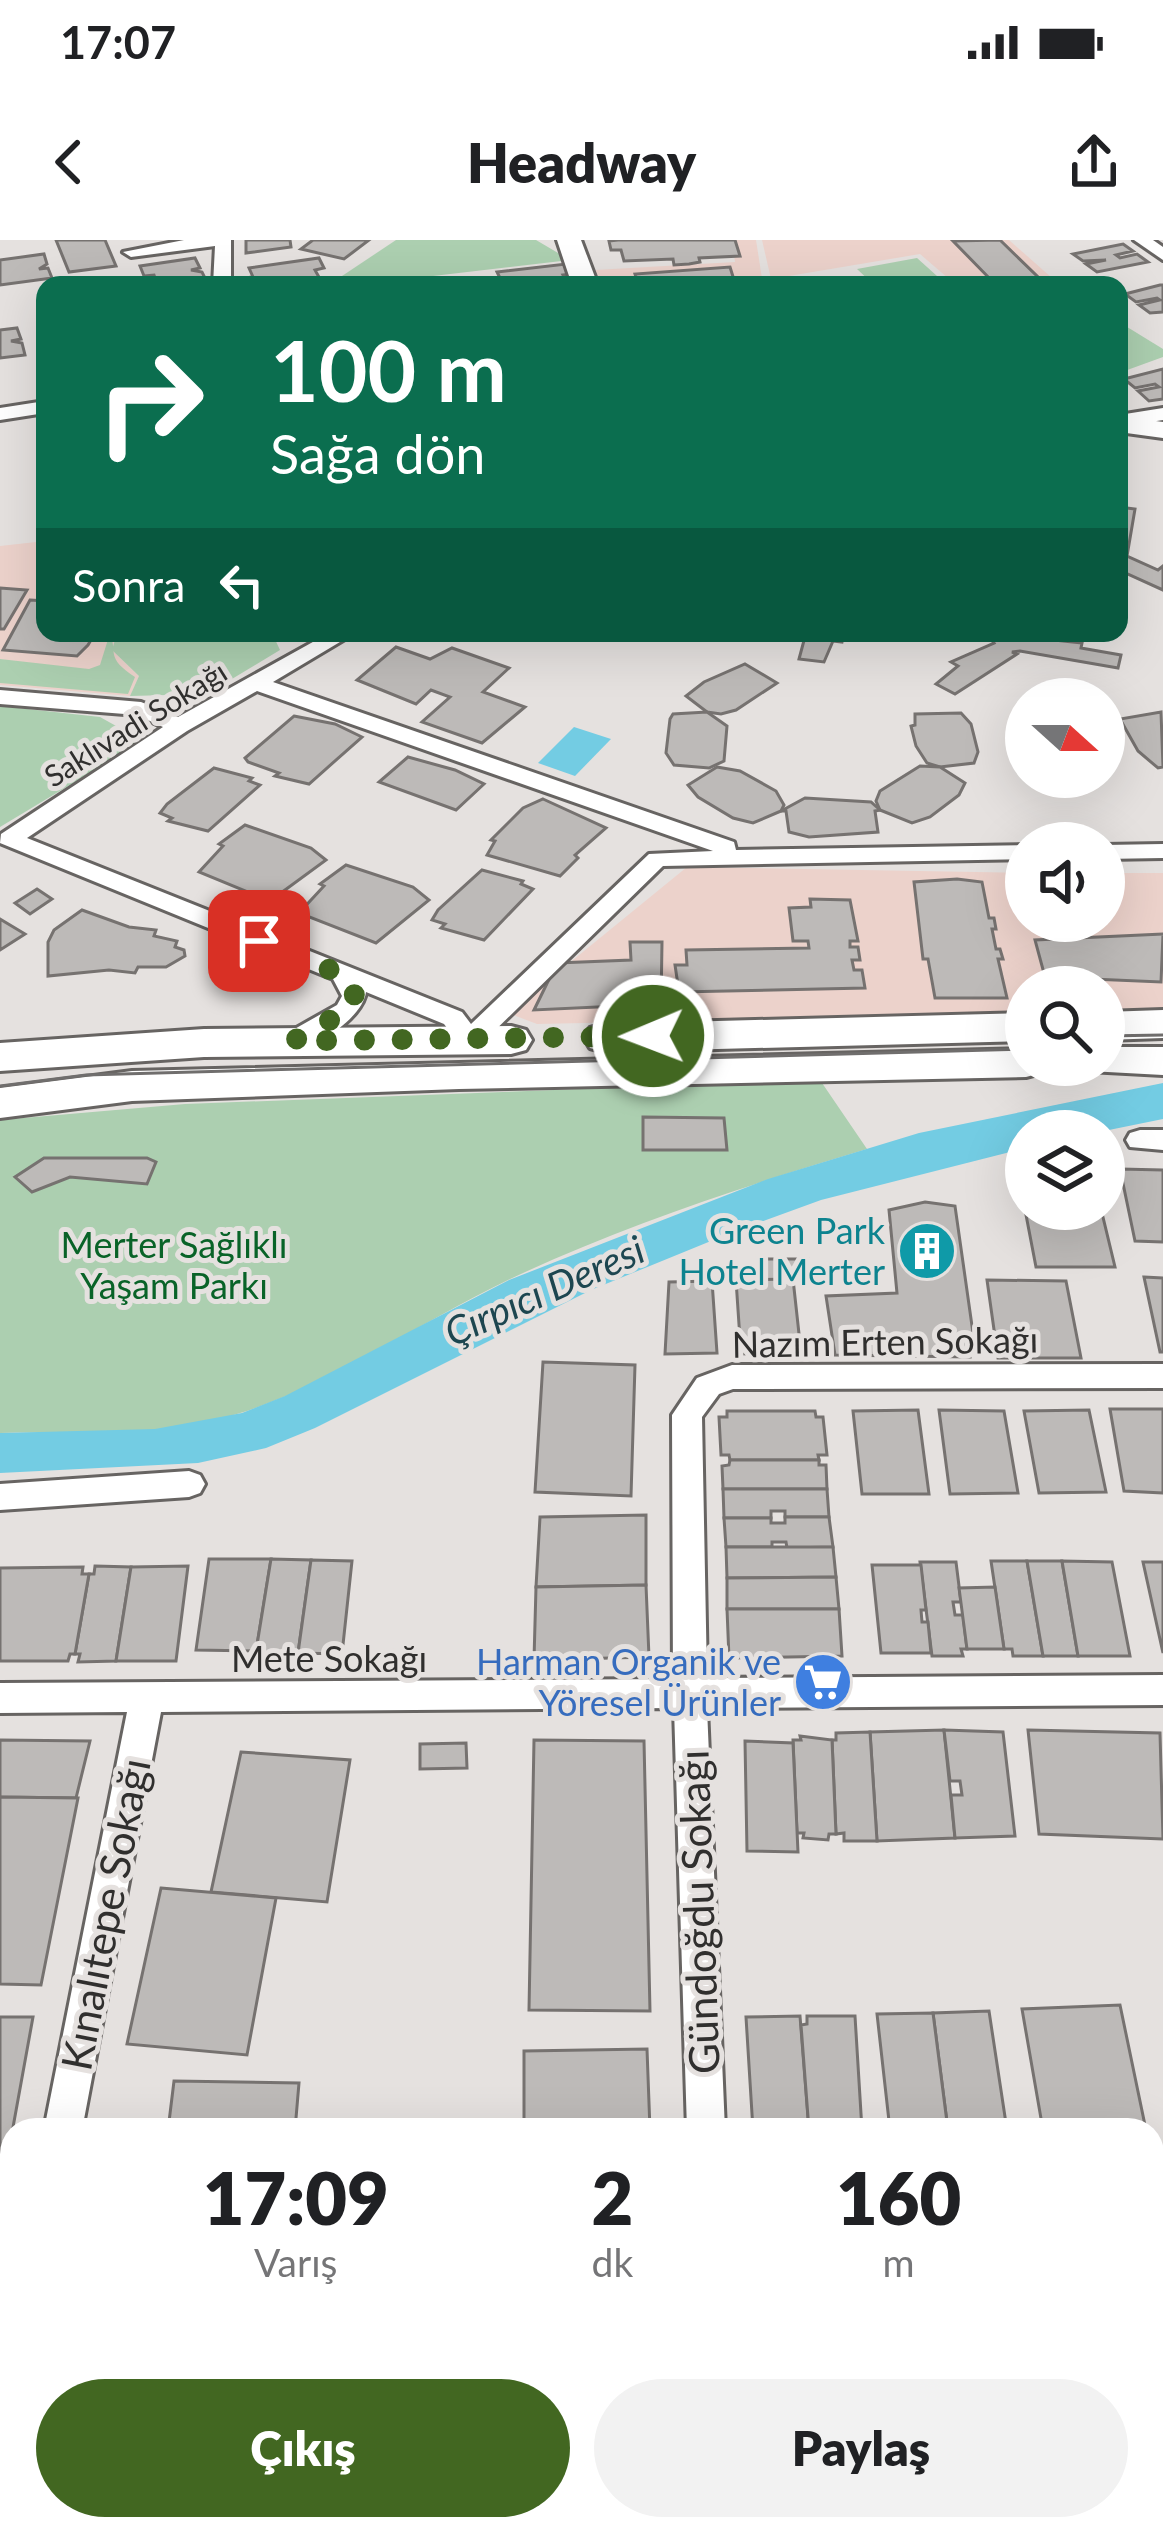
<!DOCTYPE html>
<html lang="tr">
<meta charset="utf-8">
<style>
body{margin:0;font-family:Lato,sans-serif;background:#f2f2f2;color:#202124;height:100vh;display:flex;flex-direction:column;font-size:45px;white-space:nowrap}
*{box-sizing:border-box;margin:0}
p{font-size:39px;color:#757577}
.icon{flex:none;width:66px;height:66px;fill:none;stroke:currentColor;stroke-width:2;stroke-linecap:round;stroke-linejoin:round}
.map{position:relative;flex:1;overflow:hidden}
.sheet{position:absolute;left:0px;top:1878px;width:1164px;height:423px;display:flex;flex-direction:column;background:#fff;border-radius:36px 36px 0 0;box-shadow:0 12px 48px #0002}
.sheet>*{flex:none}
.banner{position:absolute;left:36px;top:36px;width:1092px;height:366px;border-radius:24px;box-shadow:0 12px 48px #0002;background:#0b6e4f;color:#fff;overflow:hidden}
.needle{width:78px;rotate:111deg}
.controls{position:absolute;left:1005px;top:438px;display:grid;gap:24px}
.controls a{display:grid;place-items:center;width:120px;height:120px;border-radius:50%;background:#fff;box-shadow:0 12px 48px #0002;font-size:60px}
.pin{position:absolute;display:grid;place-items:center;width:102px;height:102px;color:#fff;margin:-51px;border-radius:24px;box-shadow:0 6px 18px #0006}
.me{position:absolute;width:132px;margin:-66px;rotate:269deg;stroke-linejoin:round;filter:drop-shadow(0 0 9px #0008)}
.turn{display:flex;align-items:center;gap:42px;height:252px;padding:0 36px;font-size:54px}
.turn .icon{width:156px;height:156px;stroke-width:2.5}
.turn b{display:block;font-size:84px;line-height:102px}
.then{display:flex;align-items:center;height:114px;padding:0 36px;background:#0003;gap:24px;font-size:45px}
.eta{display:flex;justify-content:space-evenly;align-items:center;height:204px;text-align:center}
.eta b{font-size:72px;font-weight:800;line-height:84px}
.action{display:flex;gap:24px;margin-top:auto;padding:24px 36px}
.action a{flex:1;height:138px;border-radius:72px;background:#426721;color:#fff;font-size:48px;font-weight:800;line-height:138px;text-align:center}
.action a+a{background:#f2f2f2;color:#202124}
.status{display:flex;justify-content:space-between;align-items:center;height:84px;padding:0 60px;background:#fff;direction:ltr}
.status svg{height:33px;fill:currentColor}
header{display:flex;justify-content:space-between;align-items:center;height:156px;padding:0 36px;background:#fff;font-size:54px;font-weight:800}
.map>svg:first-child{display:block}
</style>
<div class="status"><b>17:07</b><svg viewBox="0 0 49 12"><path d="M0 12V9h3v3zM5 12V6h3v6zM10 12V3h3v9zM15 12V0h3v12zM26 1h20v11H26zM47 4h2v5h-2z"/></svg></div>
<header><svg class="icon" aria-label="back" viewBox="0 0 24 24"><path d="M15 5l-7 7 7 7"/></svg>Headway<svg class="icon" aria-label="share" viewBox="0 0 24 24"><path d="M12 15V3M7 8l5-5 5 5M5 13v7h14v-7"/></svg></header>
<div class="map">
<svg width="1163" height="2300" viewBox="0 0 1163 2300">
<rect width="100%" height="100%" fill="#e5e1df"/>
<!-- education -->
<g fill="#ecd2cb">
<path d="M732 0H756L763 45H602L595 30 735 22Z"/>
<path d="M762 0H1009L1060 45H956L920 14 771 39Z"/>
<path d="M45 301V393H117L112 410 139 436 130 456 0 445V306Z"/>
<path d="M687 627 1026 633V681H1104V633H1163V771L1104 772V747H1026V774L537 784 508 773Z"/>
</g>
<!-- green -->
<g fill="#accfb0">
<path d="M396 0H536L570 20 416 38 407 44 465 39 467 45H337L336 40Z"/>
<path d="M917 18 947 45H874L857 29Z"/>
<path d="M1119 82 1163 109V117L1119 133Z"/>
<path d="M110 393C118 414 105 417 135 437L128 454 0 443V419L89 429 100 425Z"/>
<path d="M117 393H272L280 410 207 454 130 456 139 436 112 410Z"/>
<path d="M0 466 100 477 143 501 0 587Z"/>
<path d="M820 840 867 909C745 946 621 986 506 1041 412 1086 321 1153 219 1179 149 1198 71 1191 0 1193V880L185 864Z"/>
</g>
<!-- water -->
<g fill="#73cce3">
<path d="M574 487 611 499 575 536 538 523Z"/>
<path d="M1163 843V879L1104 891H1026V908L821 960 733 992 591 1050 315 1188 266 1208 198 1223 0 1233V1193L155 1189 242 1173 285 1156 509 1040 768 939 919 893Z"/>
</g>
<!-- building -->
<g fill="#bdbab8" stroke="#767270" stroke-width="3">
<path d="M56 0H105L116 26 69 32Z"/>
<path d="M246 0H290L291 7 246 13Z"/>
<path d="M313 0H369L344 19 301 9Z"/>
<path d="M618 0H735L740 16 699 18 700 22 689 24 674 25 673 19 624 21 621 10H611L609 1Z"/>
<path d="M1000 0 1038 37 994 43 953 1Z"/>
<path d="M1123 4 1133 11 1116 15 1120 18 1137 14 1148 22 1097 32 1086 24 1106 20 1083 21 1073 14Z"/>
<path d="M44 14 47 24 39 29 48 28 52 38 0 45V20Z"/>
<path d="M195 18 200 28 191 30 202 32 207 42 148 45 145 39 155 38 154 35 144 36 140 26Z"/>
<path d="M319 18 324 28 315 30 320 39 247 45 244 38 253 37 249 28Z"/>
<path d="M566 24 571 34 563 35 568 45 492 43 502 42 497 32Z"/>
<path d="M730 27 735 43 730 45H634L633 40H637L635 34Z"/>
<path d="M1160 45H1163V72L1150 73 1139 65 1160 60 1157 58 1136 62 1125 54Z"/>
<path d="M17 88 21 99 11 101 22 103 25 115 0 118V90Z"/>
<path d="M1163 129V159L1149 161 1138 151 1159 147 1155 144 1135 148 1124 139Z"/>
<path d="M1119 267 1135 269 1127 316 1158 330 1163 326V350L1119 330Z"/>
<path d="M0 348 27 350 4 389H0Z"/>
<path d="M30 360 45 361V393H95L88 405 77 416 3 410Z"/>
<path d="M806 393H844L842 402 833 401 824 422 799 419Z"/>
<path d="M987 393 1082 403 1081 408 1121 415 1118 428 1020 411 1012 412 1017 414 955 454 936 444 958 426 951 422 994 403Z"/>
<path d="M396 407 430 419 452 408 509 428 483 452 525 467 482 503 422 482 450 457 431 450 416 464 357 440Z"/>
<path d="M745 424 777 443 736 470 721 474 707 472 686 456 704 442Z"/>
<path d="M707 472 727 486 724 521 709 528 674 525 666 513 670 479 673 474Z"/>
<path d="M1161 472 1163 527 1158 528 1138 511 1120 479Z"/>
<path d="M961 473 971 484 978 512 974 523 940 527 927 523 916 506 911 486 915 485V474Z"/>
<path d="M294 476 335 484 362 497 309 544 275 536 279 533 248 522 245 518Z"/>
<path d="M408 517 455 530 484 544 456 570 379 542Z"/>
<path d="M920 526 940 527 965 543 959 555 930 577 912 583 880 570 876 561 880 551Z"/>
<path d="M717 527 740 531 776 551 784 565 781 571 753 583 733 578 698 557 688 545Z"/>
<path d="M214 528 252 538 249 541 260 545 208 591 168 581 172 578 160 573 167 564Z"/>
<path d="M805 558 871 562 880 570 875 571 878 592 809 597 789 592 786 571H781Z"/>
<path d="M543 559 606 588 575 615 578 618 560 636 487 615 495 601 491 600 523 568Z"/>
<path d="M245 585 311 608 326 620 270 661 199 632 223 606 219 604Z"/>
<path d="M346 625 413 647 429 660 376 703 299 673 324 646 320 644Z"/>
<path d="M482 630 523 641 521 644 533 649 484 700 441 688 445 684 432 680 438 670Z"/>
<path d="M957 639 982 642 989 678H994L996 689H992L996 709H1000L1003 719H998L1007 758H935L928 719H923L914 642Z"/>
<path d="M37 649 52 659 30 674 15 663Z"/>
<path d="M810 659 850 660 858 701H850V707H858L860 720H852L854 730H862L865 748 679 752 675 725H687L686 710 809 708 808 701H793L789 668 811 667Z"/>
<path d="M82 670 129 687 156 690 154 696 177 701 175 707 184 710 185 716 166 727H138L135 733 109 730 48 736V702L54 690Z"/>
<path d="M0 679 25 694 0 710Z"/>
<path d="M1163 694 1161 742 1045 737 1035 700Z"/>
<path d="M630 702H662L661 764 534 770 557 723 631 720Z"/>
<path d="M643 877 724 878 727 910H643Z"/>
<path d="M44 918H147L156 922 147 944 70 937 32 952 15 937Z"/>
<path d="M1120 929 1163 930V1002L1135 1001Z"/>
<path d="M1022 954H1026V969H1101L1115 1027H1036Z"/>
<path d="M925 962 955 966 975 1107H969L970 1117 835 1115 826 1056 897 1053 889 970Z"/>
<path d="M762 1019H808L810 1040H764Z"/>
<path d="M1144 1037 1163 1038V1112H1160Z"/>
<path d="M793 1039 801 1112 741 1114 736 1040Z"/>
<path d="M987 1040 1066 1041 1081 1118H998Z"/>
<path d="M712 1041 717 1113 665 1114 669 1042Z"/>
<path d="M543 1122 635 1125 631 1256 535 1252Z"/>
<path d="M1110 1169H1163V1253L1124 1251Z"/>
<path d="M918 1170 929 1254H862L853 1171Z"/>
<path d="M939 1170 1004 1171 1018 1253 950 1254Z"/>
<path d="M1089 1170 1106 1252 1039 1253 1024 1171Z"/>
<path d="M727 1171H815L816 1177H823L827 1215H818L819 1220H730L729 1215H721L719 1177H727Z"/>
<path d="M730 1220H819V1225H826L827 1249H723L722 1226 729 1225Z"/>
<path d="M723 1249H827L829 1277H785V1271H771V1278H724Z"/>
<path d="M646 1275V1345L536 1347 540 1277Z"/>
<path d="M785 1277H829L833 1307 787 1308 786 1302H772V1307H726L724 1278H771V1283H785Z"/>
<path d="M726 1307H833L836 1337 727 1338Z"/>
<path d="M209 1319H271L256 1411 196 1410Z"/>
<path d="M271 1319 311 1320 298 1413 256 1411Z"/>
<path d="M311 1320 352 1321 342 1414 298 1413Z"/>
<path d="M991 1321H1027L1043 1416H1013L1012 1409H1004Z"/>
<path d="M1027 1321H1062L1078 1416H1043Z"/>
<path d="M1062 1321 1112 1322 1130 1416H1078Z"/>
<path d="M920 1322H956L961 1362H953L955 1375H963L967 1409H961L963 1416H932Z"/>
<path d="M1143 1322H1163V1413Z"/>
<path d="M872 1325H921L926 1370H921L922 1382H928L931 1413H881Z"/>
<path d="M95 1326 131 1327 116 1421 78 1422 80 1414H75L89 1334H94Z"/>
<path d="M188 1326 176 1421H116L131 1327Z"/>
<path d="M83 1327 82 1334H89L75 1414H70L68 1421H0V1328Z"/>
<path d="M836 1337 839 1369H727V1338Z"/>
<path d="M646 1345 649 1417 534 1420 536 1347Z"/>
<path d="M995 1347 1004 1409H967L959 1348Z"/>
<path d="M727 1369H839L842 1416 729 1418Z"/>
<path d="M944 1490 955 1598 877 1601 870 1492Z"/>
<path d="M944 1490 1003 1492 1015 1596 955 1598 951 1555H962L960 1541H950Z"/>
<path d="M1028 1490 1160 1493 1163 1599 1039 1594Z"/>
<path d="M870 1492 877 1601H844V1593L836 1594 832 1500H836V1493Z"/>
<path d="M800 1496 832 1500 836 1594H829L828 1600 803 1598 804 1593H797L793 1500H801Z"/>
<path d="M0 1500 90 1501 76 1558 0 1557Z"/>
<path d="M534 1500 644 1501 650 1771 529 1770Z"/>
<path d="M745 1501 793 1503 798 1612 747 1611Z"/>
<path d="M466 1503 467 1528 420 1529V1504Z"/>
<path d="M241 1512 350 1520 327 1662 211 1652Z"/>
<path d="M0 1557 78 1558 41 1745 0 1744Z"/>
<path d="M161 1648 276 1658 247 1815 127 1804Z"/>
<path d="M1120 1765 1146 1890H1043L1022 1769Z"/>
<path d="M989 1771 1007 1890H948L933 1773Z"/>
<path d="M933 1773 948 1890H890L877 1774Z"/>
<path d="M800 1776 809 1890H753L746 1777Z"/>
<path d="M807 1776H855L862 1890H809L801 1785 807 1784Z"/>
<path d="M0 1777H33L0 1959Z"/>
<path d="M647 1809 650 1890H524V1811Z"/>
<path d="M174 1841 299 1843 295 1890H168Z"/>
<rect x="1152" y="1985" width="11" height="147"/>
<path d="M113 2289H260V2300H112Z"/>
<path d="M526 2289H672L673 2300H526Z"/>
</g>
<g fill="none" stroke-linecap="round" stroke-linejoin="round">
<defs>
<g id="street">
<path d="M184 0H231V45H213L215 6 131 17 123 12Z"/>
<path d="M1134 0H1153L1163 7V20Z"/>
<path d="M45 161V173L0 180V168Z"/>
<path d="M1163 168V180L1119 187V175Z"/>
<path d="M329 393H355L273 442 734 602 736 610 1026 605V619L663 626 479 806H461L444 784 366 752C363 778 311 814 284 807L280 801 284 795 337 765 342 756 333 739 0 603 1 594 163 487 137 475 0 464V450L141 462 178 477ZM257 451 713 611 649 614 471 784 462 772 27 598 187 491Z"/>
<path d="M1163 604V618L1104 619V605Z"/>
<path d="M1140 890H1163V910L1130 907 1126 900 1130 893Z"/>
<path d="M1163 1124V1148L733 1149 719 1154 702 1177 707 1438 1163 1435V1465L707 1468 725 1890H687L674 1468 161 1472 82 1890H44L127 1472 0 1473V1443L673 1439 672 1175 697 1138 732 1125Z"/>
<path d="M189 1231 200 1235 205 1244 200 1253 189 1257 0 1270V1244Z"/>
<rect x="1152" y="1923" width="11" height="40"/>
<path d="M12 2179V2289H20L16 2300H0V2184Z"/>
<path d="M700 2289H744L745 2300H701Z"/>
</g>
<g id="secondary">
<path d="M557 0H581L598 45H572Z"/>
<path d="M1119 176 1163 182V198L1119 192Z"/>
</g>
<g id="primary">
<path d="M1163 770V798L1104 800V772Z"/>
<path d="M1026 773V801L605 812 590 808 584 798 590 788 605 784Z"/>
<path d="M511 786 526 790 532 800 526 810 511 814 204 817 0 831V803L204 789Z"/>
<path d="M1104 807H1163V835L1089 831 1085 825H1104Z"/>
<path d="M1026 809V825H1046L1041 833 1026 837 459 849 132 861 0 878V848L132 831Z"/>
</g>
</defs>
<!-- street casing -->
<use href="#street" stroke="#676462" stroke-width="6"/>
<!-- secondary casing -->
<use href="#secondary" stroke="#676462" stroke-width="6"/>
<!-- primary casing -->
<use href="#primary" stroke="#676462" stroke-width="6"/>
<!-- street -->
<use href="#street" fill="#fff" fill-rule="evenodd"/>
<!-- secondary -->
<use href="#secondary" fill="#fff" fill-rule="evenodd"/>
<!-- primary -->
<use href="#primary" fill="#fff" fill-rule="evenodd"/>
<!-- tram -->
<g stroke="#706e6d" stroke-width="3">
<path d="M1104 796 1163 795"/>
<path d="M0 846 86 835 1026 809"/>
</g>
</g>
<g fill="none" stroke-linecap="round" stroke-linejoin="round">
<!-- route -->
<path stroke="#426721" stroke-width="21" stroke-dasharray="0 37.8" d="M259 701 343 735 355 756 346 771 293 801 653 796"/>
</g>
<!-- icons -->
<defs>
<symbol id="building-disc" viewBox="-11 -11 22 22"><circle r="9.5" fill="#0f9aa8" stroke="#e5e1df"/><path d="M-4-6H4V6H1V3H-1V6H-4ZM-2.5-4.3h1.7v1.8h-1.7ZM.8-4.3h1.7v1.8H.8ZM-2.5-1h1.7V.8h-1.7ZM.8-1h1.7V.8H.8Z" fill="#fff"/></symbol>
<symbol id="supermarket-disc" viewBox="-11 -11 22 22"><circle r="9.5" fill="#3f7fe0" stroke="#e5e1df"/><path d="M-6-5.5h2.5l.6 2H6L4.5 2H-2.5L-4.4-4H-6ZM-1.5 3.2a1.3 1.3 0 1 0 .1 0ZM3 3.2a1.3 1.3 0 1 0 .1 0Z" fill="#fff"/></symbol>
</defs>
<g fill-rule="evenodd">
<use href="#building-disc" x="894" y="978" width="66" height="66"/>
<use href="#supermarket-disc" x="790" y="1409" width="66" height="66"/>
</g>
<g text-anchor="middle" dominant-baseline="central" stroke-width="10" stroke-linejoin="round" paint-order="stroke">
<!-- far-street labels -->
<g font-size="30" fill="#302f2e" stroke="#e5e1df">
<text transform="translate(135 483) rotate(-32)">Saklıvadi Sokağı</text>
</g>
<!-- culture labels -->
<g font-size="36" fill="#0d838f" stroke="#e5e1df" text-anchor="end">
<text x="885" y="990">Green Park<tspan x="885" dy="41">Hotel Merter</tspan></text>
</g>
<!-- park labels -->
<g font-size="36" fill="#096328" stroke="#e5e1df">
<text x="174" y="1004">Merter Sağlıklı<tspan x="174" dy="41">Yaşam Parkı</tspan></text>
</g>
<!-- street labels -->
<g font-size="36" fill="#302f2e" stroke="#e5e1df">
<text transform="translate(885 1101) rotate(-1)">Nazım Erten Sokağı</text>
<text x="329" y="1418">Mete Sokağı</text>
</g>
<!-- shop labels -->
<g font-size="36" fill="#366cbe" stroke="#e5e1df" text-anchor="end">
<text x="781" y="1421">Harman Organik ve<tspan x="781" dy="41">Yöresel Ürünler</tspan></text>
</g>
<!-- water labels -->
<g font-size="39" font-style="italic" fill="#1d4650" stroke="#e5e1df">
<text transform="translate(544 1050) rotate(-24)">Çırpıcı Deresi</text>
</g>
<!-- near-street labels -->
<g font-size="42" fill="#302f2e" stroke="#e5e1df">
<text transform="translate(698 1672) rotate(-92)">Gündoğdu Sokağı</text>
<text transform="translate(105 1674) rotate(-79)">Kınalıtepe Sokağı</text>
</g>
</g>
</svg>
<div class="controls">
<a><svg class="needle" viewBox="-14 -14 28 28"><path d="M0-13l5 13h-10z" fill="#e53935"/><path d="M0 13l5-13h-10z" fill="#757577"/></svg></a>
<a><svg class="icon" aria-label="sound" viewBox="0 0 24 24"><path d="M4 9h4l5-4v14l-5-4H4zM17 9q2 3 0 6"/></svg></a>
<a><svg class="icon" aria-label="search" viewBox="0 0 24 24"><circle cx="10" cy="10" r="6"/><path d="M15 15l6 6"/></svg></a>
<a><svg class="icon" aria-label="layers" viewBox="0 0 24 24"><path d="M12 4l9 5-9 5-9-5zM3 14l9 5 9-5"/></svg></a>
</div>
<div class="pin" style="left:259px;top:701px;background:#d93025"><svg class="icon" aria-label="arrive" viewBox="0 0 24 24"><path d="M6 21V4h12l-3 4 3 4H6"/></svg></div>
<svg class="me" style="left:653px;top:796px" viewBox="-20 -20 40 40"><circle r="17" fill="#426721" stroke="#fff" stroke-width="3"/><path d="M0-11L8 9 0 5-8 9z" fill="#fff"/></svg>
<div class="banner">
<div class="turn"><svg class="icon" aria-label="right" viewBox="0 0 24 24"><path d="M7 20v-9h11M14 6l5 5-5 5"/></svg><div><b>100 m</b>Sağa dön</div></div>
<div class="then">Sonra<svg class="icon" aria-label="left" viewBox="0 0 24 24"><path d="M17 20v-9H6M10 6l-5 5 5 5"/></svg></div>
</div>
<section class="sheet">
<div class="eta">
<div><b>17:09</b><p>Varış</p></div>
<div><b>2</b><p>dk</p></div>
<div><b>160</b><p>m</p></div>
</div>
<div class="action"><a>Çıkış</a><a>Paylaş</a></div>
</section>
</div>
